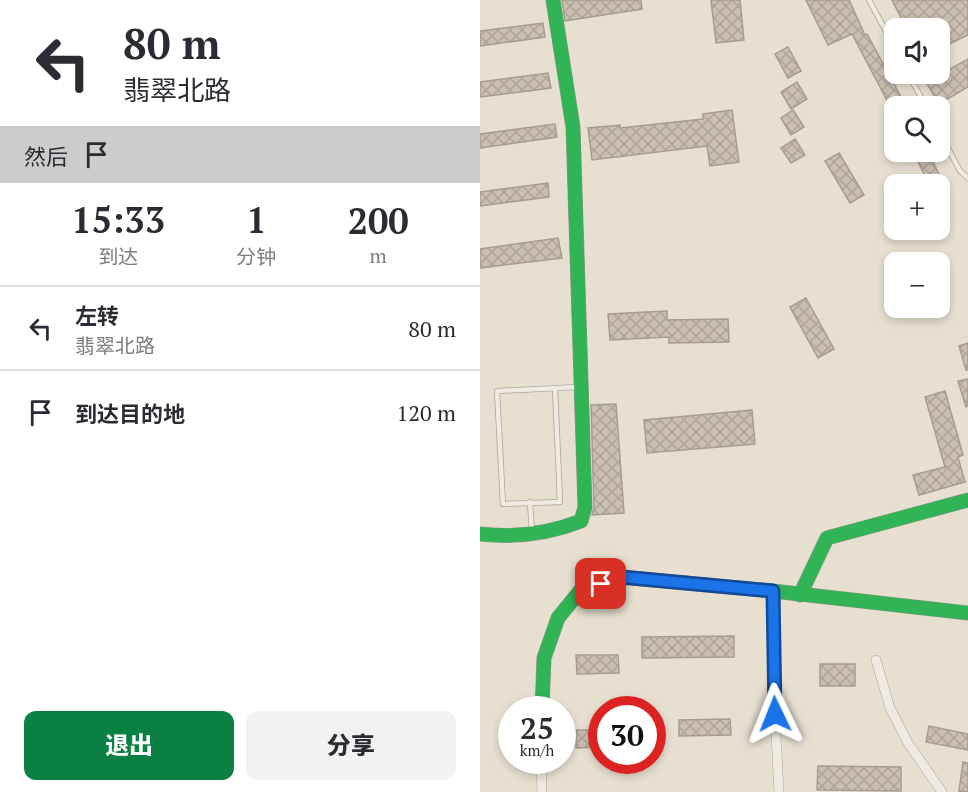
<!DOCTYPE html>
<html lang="zh">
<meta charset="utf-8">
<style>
body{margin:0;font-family:"PT Serif","Noto Sans SC",serif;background:#f2f2f3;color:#2b2b33;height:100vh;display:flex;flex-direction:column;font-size:22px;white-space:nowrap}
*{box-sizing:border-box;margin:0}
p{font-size:20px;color:#7c7c81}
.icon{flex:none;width:33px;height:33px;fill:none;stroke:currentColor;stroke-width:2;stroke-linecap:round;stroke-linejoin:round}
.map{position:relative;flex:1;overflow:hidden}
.drawer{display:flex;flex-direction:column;background:#fff;width:480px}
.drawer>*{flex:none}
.banner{background:#fff;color:#2b2b33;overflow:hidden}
.controls{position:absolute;left:404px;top:18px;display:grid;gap:12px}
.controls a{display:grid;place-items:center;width:66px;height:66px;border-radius:12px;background:#fff;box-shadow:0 3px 9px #0003;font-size:30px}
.speed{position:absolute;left:18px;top:696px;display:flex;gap:12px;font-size:30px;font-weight:700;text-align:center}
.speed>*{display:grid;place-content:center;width:78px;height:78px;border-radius:50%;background:#fff;box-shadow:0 3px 9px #0003;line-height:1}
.speed small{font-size:15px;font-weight:400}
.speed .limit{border:9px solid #d22;background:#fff;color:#111}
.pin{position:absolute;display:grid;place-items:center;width:51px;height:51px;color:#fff;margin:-26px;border-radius:12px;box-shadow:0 3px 9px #0006}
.me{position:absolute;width:66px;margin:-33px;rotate:358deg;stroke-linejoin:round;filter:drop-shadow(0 0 4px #0008)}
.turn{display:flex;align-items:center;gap:21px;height:126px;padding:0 24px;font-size:27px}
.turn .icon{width:78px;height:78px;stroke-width:2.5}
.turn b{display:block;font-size:42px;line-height:51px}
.then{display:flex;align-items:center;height:57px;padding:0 24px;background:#0003;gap:12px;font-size:22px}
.eta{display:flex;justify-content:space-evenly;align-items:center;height:102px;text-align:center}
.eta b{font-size:36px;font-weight:800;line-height:42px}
.button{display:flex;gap:12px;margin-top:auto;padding:12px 24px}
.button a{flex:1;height:69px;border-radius:12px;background:#0b8043;color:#fff;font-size:24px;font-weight:800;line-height:69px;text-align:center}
.button a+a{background:#f2f2f3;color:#2b2b33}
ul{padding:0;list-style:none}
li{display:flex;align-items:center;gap:18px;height:84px;padding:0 24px;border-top:2px solid #e1e1e2}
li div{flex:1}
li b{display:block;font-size:22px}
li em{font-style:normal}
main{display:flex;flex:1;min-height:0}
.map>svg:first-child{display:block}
</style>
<main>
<section class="drawer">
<div class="banner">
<div class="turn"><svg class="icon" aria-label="left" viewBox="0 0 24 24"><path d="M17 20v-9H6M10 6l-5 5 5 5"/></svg><div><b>80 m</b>翡翠北路</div></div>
<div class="then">然后<svg class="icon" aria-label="arrive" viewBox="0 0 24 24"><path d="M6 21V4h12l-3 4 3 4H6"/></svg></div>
</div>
<div class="eta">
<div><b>15:33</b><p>到达</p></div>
<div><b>1</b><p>分钟</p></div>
<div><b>200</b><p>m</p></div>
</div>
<ul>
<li><svg class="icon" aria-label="left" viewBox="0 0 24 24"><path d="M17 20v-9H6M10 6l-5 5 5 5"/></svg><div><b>左转</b><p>翡翠北路</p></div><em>80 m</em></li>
<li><svg class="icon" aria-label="arrive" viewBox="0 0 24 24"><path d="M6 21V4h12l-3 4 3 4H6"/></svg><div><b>到达目的地</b></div><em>120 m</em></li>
</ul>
<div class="button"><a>退出</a><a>分享</a></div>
</section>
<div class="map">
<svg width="488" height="792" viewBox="0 0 488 792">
<defs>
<pattern id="building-cross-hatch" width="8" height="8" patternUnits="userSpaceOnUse" patternTransform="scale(1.5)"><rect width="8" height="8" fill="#cbbfb2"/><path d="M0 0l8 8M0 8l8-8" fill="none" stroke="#afa499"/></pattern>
</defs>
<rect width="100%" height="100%" fill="#e7e0d1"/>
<!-- building -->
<g fill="url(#building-cross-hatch)" stroke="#a89c90" stroke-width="1.5">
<path d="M82 0H161L162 9 85 21Z"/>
<path d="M231 0H260L264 40 236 43Z"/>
<path d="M326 0H369L385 35 387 34 426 106H410L372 34 348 45Z"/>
<path d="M412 0H488V35L459 49V28H426Z"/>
<path d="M63 23 65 37 0 46V31Z"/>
<path d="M308 47 321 71 308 78 295 54Z"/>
<path d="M488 59V87L459 104 446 82Z"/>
<path d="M68 73 71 88 0 97V82Z"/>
<path d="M317 82 327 99 311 109 301 92Z"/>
<path d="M252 110 259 162 230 166 227 146 112 160 108 128 140 125V128L223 119V114Z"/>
<path d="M313 110 324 127 311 135 301 118Z"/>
<path d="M75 124 77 137 0 148V134Z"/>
<path d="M315 139 325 155 311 163 301 148Z"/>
<path d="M433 152H448L464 184H449Z"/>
<path d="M359 153 384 195 370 203 345 161Z"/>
<path d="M68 183 69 197 0 206V192Z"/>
<path d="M78 238 82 258 0 268V249Z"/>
<path d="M326 298 354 349 338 358 310 307Z"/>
<path d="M187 311V320L248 319 249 342 189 343V337L130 340 128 314Z"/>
<path d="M488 343V370H486L479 346Z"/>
<path d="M488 379V406L486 407 478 381Z"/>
<path d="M465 391 483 455 478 457 485 482 439 495 433 475 465 467 445 397Z"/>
<path d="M136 404 144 513 112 515 114 507 111 405Z"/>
<path d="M272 410 275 444 167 453 164 420Z"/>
<path d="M254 636V657L162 658V637Z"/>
<path d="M96 655H138L139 673 97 674Z"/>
<rect x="340" y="664" width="35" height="22"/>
<path d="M250 719 251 735 199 736V720Z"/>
<path d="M449 726 488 734V750L446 742Z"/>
<path d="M96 730H122V747L96 748Z"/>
<path d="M483 762 488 763V792L479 791Z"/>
<path d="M338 766 421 767V791L337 790Z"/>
</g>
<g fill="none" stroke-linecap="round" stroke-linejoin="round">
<defs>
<g id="lane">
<path d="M389 0 414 46"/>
<path d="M428 74 446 106"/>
<path d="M459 131 480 171 488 178"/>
<path d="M75 388 80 502 23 504 17 391 99 387"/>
<path d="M50 502 52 533"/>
</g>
<g id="street">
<path d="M293 591 294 696 299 792"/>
<path d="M396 660 410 708 428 743 462 792"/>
<path d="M61 760 62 792"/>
</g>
<g id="fast">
<path d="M0 534C35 538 68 534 101 521L105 507 93 127 73 0"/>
<path d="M320 595 347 538 488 500"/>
<path d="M62 710 64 658 78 618 100 591 141 577 293 591 488 613"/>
</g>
</defs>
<!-- lane casing -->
<use href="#lane" stroke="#ada599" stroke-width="6"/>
<!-- street casing -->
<use href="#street" stroke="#ada599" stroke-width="10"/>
<!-- fast casing -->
<use href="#fast" stroke="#9c958a" stroke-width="15"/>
<!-- lane -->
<use href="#lane" stroke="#efebe3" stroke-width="4.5"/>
<!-- street -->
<use href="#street" stroke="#efebe3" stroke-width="9"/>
<!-- fast -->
<use href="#fast" stroke="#30b455" stroke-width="14"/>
</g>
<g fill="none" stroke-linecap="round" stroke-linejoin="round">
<defs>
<path id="route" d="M121 584 141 577 293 591 295 714"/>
</defs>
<!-- route casing -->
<use href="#route" stroke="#114b97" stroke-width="15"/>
<!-- route -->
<use href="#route" stroke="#1a73e8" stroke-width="10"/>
</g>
</svg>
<div class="controls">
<a><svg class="icon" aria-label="sound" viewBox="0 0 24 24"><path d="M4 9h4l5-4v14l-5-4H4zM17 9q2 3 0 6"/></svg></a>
<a><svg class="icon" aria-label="search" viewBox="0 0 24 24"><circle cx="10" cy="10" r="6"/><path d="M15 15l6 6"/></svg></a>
<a>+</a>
<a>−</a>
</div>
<div class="speed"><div>25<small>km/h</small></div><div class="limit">30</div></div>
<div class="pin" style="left:121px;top:584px;background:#d93025"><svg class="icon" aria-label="arrive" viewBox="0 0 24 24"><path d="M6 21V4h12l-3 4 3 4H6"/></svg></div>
<svg class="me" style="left:295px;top:714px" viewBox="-20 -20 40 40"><path d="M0-17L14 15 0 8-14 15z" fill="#1a73e8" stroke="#fff" stroke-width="4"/></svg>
</div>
</main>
